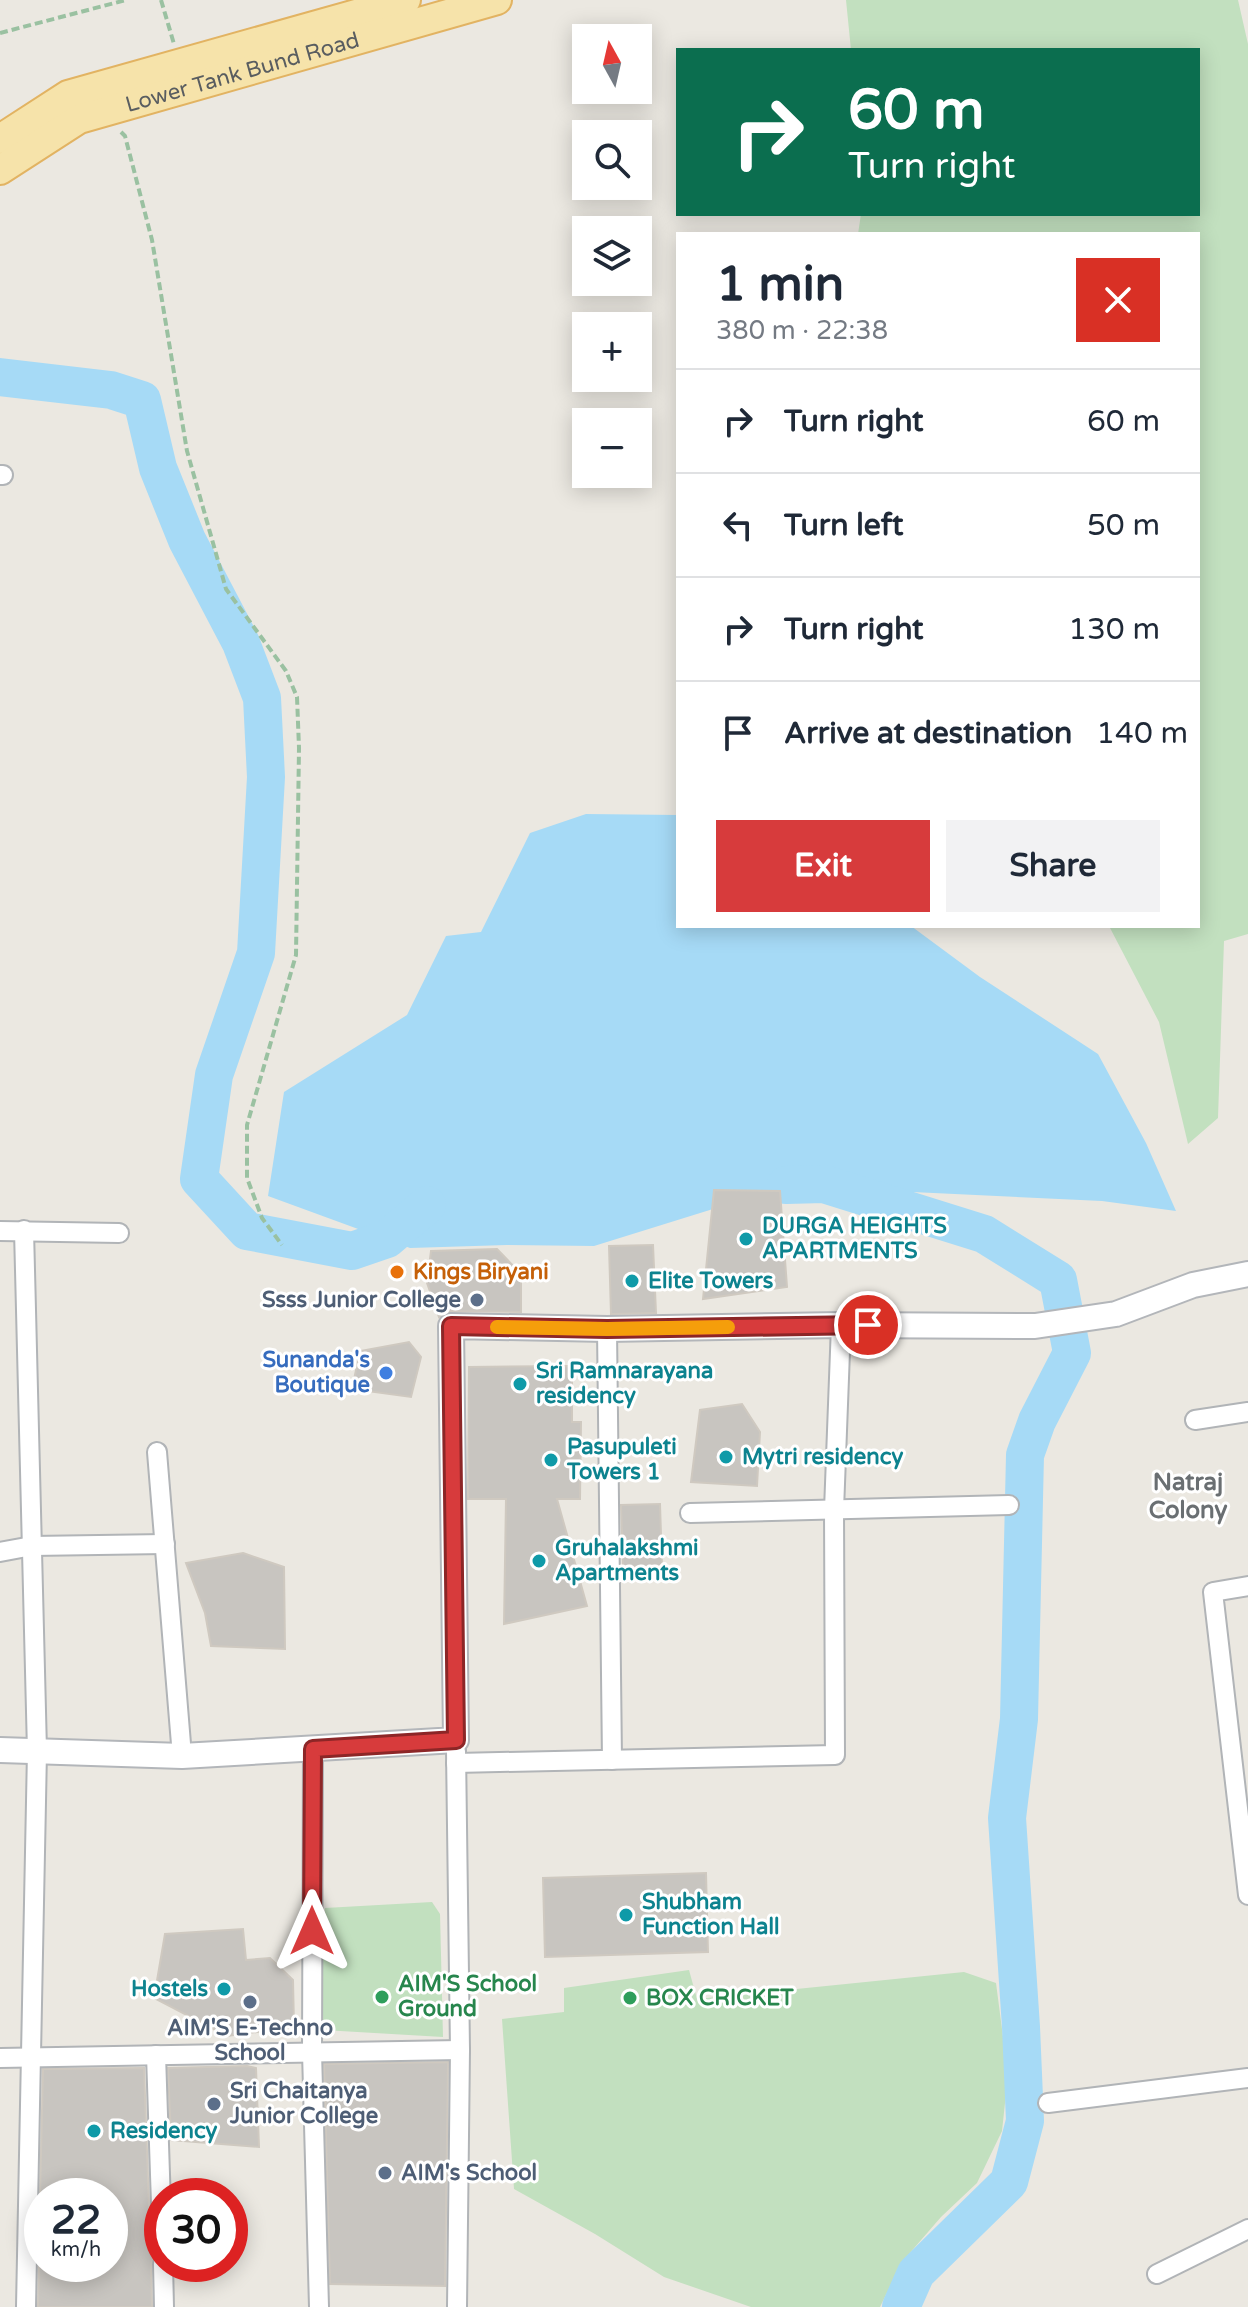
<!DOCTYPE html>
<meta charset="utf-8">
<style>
body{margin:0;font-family:"Varela Round",sans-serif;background:#f2f2f3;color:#1f2937;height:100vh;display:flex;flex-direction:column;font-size:30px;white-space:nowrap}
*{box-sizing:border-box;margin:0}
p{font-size:26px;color:#747a83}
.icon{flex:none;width:44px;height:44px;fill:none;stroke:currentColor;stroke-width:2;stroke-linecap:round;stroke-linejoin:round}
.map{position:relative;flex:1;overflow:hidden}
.side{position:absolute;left:676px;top:232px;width:524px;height:696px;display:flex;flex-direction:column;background:#fff;border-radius:0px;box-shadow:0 4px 20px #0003}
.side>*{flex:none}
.hud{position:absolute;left:676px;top:48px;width:524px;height:168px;border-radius:0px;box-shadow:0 4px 20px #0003;background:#0b6e4f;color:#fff;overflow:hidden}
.needle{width:52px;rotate:352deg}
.buttons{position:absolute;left:572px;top:24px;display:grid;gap:16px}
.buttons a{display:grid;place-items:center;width:80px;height:80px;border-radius:0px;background:#fff;box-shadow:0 4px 20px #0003;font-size:40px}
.speed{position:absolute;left:24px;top:2178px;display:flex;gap:16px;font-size:40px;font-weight:700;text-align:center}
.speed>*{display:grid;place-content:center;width:104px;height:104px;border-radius:50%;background:#fff;box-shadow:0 4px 20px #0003;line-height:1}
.speed small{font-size:20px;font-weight:400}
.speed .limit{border:12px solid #d22;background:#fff;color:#111}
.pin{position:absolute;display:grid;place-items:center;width:68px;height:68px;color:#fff;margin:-34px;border:4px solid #fff;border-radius:50%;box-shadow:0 2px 8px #0007}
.me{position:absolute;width:88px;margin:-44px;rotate:0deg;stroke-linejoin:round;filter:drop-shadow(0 0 6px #0008)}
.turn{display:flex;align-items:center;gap:28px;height:168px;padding:0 40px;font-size:36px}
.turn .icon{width:104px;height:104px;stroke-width:2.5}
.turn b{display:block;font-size:56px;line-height:68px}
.round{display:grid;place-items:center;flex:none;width:84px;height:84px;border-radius:0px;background:#f2f2f3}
.head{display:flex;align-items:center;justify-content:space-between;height:136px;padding:0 40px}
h1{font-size:48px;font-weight:700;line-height:60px}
.primary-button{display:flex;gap:16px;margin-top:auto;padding:16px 40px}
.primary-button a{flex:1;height:92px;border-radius:0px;background:#d73b3c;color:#fff;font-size:32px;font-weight:700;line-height:92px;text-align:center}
.primary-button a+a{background:#f2f2f3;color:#1f2937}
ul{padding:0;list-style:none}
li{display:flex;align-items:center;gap:24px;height:104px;padding:0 40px;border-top:2px solid #e0e1e3}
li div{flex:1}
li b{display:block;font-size:30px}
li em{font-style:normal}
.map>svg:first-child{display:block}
</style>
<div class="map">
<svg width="1248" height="2307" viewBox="0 0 1248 2307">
<rect width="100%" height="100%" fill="#ebe8e1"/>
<!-- green -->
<g fill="#c2e0bf">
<path d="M846 0H1238L1248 44V934L1224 941 1218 1118 1188 1144 1159 1022 1109 926H1198V234H858L861 214H1198V50H851Z"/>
<path d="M432 1902 440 1914 443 2037 323 2030 321 1963 325 1908Z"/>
<path d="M689 1970 697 1999 964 1972 996 1983 1008 2075 1002 2131 977 2183 941 2217 902 2262 880 2307H751L664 2277 595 2234 514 2189 502 2019 564 2012V1988Z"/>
</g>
<!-- water -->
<path fill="#a6daf6" d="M586 814 678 815V926H911L980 977 1098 1054 1146 1143 1176 1211 1102 1201 828 1188 713 1209 594 1246 507 1245 410 1248 268 1196 284 1092 407 1015 446 936 481 932 530 833Z"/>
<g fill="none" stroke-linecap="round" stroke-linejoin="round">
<!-- river -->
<g stroke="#a6daf6" stroke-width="38">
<path d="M0 377 111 390 142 400 158 468 187 540 241 643 262 698 266 777 256 953 214 1075 199 1179 247 1231 352 1251 387 1239 427 1205"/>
<path d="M786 1185 824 1184 984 1234 1058 1280 1072 1353 1037 1421 1025 1455 1019 1719 1007 1818 1021 2027 1025 2121 1009 2182 916 2273 901 2307"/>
</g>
</g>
<!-- building -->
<g fill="#c8c5c0" stroke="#cfc9c0" stroke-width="2">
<path d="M714 1190 780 1191 787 1287 703 1299Z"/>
<path d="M653 1245 656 1313 611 1314 609 1246Z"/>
<path d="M497 1249 521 1274V1312L451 1311 444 1313 439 1317 427 1283 431 1251Z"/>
<path d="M409 1342 421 1357 411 1397 352 1389 360 1351Z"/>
<path d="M572 1366V1422H581L580 1499H557L587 1606 504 1624 506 1499H468L469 1367Z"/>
<path d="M742 1404 760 1432 757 1486 691 1482 700 1410Z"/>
<path d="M660 1504 662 1566 623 1567 621 1505Z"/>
<path d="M243 1553 284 1567 285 1649 211 1646 205 1613 186 1563Z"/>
<path d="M706 1873 708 1952 545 1957 543 1878Z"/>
<path d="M243 1929 246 1960 270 1958 293 1980 294 2027 227 2036 154 1998 165 1934Z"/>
<path d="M448 2062 445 2286 330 2284 324 2064Z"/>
<path d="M247 2066 256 2068 259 2147 171 2140 168 2068Z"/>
<path d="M144 2068 150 2234 156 2244V2254L151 2264 152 2307H38L39 2264H110V2196H40L43 2069Z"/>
</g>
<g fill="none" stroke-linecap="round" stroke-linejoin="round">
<defs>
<g id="street">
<path d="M0 475H3"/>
<path d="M24 1230 37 1751 26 2307"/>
<path d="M0 1231 119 1233"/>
<path d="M607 1329 612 1760"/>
<path d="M1195 1420 1248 1412"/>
<path d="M157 1452 182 1756"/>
<path d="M690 1513 1009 1505"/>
<path d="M0 1552 32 1546 165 1544"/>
<path d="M1248 1586 1213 1592 1248 1895"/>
<path d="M313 1749 312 2052 319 2307"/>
<path d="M456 1751 460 2050 457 2307"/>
<path d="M456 1763 835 1755 834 1510 841 1325"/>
<path d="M156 2055 162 2234"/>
<path d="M0 2058 460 2050"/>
<path d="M1048 2103 1248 2078"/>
<path d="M163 2264 164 2307"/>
<path d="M1157 2274 1248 2229"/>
</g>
<path id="secondary" d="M0 1750 182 1756 456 1740 451 1326 607 1329 841 1325 1035 1326 1116 1314 1193 1285 1248 1274"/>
<g id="primary">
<path d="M0 139 68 95 406 0"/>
<path id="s1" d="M0 170 79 119 497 0"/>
</g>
</defs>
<!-- street casing -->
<use href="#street" stroke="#b1b4b7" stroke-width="22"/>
<!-- secondary casing -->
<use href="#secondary" stroke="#b3b6ba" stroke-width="28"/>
<!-- primary casing -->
<use href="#primary" stroke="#e2b362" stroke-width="32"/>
<!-- path -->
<g stroke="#9ac1a1" stroke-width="4" stroke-dasharray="8 4" stroke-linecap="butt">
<path d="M161 0 174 44"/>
<path d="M0 33 126 0"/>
<path d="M121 132 125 136 152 240 187 451 226 589 286 671 297 697 299 748 296 955 247 1125V1178L262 1218 282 1245"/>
</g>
<!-- street -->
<use href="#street" stroke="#fff" stroke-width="18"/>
<!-- secondary -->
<use href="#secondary" stroke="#fff" stroke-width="24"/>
<!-- primary -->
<use href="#primary" stroke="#f6e3aa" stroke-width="28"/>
</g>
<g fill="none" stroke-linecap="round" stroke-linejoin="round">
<defs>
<path id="route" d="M312 1931 313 1749 456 1740 451 1326 607 1329 868 1325"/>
</defs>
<!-- route casing -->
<use href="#route" stroke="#8c2627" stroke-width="20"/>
<!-- route -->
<use href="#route" stroke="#d73b3c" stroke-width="14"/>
<!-- slow -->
<path stroke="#f59e0b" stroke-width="14" d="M497 1327 607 1329 728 1327"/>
</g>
<!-- markers -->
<g fill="#0f9aa8" stroke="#fff" stroke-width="3">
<circle cx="746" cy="1239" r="8"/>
<circle cx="632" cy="1281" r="8"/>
<circle cx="520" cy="1384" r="8"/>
<circle cx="726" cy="1457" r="8"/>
<circle cx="551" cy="1460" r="8"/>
<circle cx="539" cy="1561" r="8"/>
<circle cx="626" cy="1915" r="8"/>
<circle cx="224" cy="1989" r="8"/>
<circle cx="94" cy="2131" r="8"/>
</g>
<circle fill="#e8710a" stroke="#fff" stroke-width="3" cx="397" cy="1272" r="8"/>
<g fill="#5c6f8a" stroke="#fff" stroke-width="3">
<circle cx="477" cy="1300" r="8"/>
<circle cx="250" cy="2002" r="8"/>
<circle cx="214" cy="2104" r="8"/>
<circle cx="385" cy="2173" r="8"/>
</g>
<circle fill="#3f7fe0" stroke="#fff" stroke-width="3" cx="386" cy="1373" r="8"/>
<g fill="#2e9e5b" stroke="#fff" stroke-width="3">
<circle cx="382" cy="1997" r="8"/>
<circle cx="630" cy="1998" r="8"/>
</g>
<g text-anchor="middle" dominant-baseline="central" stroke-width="6" stroke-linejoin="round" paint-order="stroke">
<!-- street labels -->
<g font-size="22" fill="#595d60" stroke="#fff">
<text stroke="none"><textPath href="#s1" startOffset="264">Lower Tank Bund Road</textPath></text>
</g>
<!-- culture labels -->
<g font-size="22" font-weight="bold" fill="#0d838f" stroke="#fff" text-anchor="start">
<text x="762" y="1226">DURGA HEIGHTS<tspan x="762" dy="25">APARTMENTS</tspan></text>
<text x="648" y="1281">Elite Towers</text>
<text x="536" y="1371">Sri Ramnarayana<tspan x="536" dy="25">residency</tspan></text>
<text x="567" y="1447">Pasupuleti<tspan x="567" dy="25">Towers 1</tspan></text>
<text x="742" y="1457">Mytri residency</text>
<text x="555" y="1548">Gruhalakshmi<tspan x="555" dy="25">Apartments</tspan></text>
<text x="642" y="1902">Shubham<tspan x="642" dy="25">Function Hall</tspan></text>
<text x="208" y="1989" text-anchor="end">Hostels</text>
<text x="110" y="2131">Residency</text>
</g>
<!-- food labels -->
<g font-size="22" font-weight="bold" fill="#c56008" stroke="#fff" text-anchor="start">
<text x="413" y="1272">Kings Biryani</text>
</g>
<!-- service labels -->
<g font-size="22" font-weight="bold" fill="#4e5e75" stroke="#fff" text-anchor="start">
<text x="461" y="1300" text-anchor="end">Ssss Junior College</text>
<text x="250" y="2028" text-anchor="middle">AIM'S E-Techno<tspan x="250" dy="25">School</tspan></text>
<text x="230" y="2091">Sri Chaitanya<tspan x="230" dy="25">Junior College</tspan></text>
<text x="401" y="2173">AIM's School</text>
</g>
<!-- shop labels -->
<g font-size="22" font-weight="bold" fill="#366cbe" stroke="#fff" text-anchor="end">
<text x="370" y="1360">Sunanda's<tspan x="370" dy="25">Boutique</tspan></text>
</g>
<!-- leisure labels -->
<g font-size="22" font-weight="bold" fill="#27864d" stroke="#fff" text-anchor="start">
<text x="398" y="1984">AIM'S School<tspan x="398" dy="25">Ground</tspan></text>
<text x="646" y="1998">BOX CRICKET</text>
</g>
<!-- neighbourhood labels -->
<g font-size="24" font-weight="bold" fill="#6a6f72" stroke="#fff">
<text x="1188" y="1482">Natraj<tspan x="1188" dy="28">Colony</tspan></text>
</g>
</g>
</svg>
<div class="buttons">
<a><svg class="needle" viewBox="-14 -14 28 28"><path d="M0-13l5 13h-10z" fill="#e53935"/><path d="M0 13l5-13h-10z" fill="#747a83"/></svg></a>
<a><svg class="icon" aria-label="search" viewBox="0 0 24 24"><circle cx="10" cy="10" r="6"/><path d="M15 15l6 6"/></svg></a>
<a><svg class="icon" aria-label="layers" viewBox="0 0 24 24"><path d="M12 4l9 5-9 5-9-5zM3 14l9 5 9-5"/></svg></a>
<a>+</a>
<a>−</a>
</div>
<div class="speed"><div>22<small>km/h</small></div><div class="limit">30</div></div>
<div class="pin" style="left:868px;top:1325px;background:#d93025"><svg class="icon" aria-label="arrive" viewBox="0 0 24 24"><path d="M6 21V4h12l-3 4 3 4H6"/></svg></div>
<svg class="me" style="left:312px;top:1931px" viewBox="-20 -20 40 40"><path d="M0-17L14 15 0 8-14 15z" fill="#d73b3c" stroke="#fff" stroke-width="4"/></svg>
<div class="hud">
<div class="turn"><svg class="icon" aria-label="right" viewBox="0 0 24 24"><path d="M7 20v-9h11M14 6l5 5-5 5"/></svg><div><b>60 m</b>Turn right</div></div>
</div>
<section class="side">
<div class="head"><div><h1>1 min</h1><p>380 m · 22:38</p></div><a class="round" style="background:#d93025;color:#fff"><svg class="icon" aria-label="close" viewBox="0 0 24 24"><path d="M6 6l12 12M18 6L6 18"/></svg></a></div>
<ul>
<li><svg class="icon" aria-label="right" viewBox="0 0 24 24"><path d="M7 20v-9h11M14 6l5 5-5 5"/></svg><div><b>Turn right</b></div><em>60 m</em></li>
<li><svg class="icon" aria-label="left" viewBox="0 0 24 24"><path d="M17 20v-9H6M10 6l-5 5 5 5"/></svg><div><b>Turn left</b></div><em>50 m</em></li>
<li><svg class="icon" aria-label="right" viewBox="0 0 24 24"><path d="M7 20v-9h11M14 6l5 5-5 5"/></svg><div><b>Turn right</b></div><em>130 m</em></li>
<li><svg class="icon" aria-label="arrive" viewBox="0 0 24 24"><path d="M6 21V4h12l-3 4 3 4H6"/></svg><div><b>Arrive at destination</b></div><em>140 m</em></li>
</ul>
<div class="primary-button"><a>Exit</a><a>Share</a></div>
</section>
</div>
